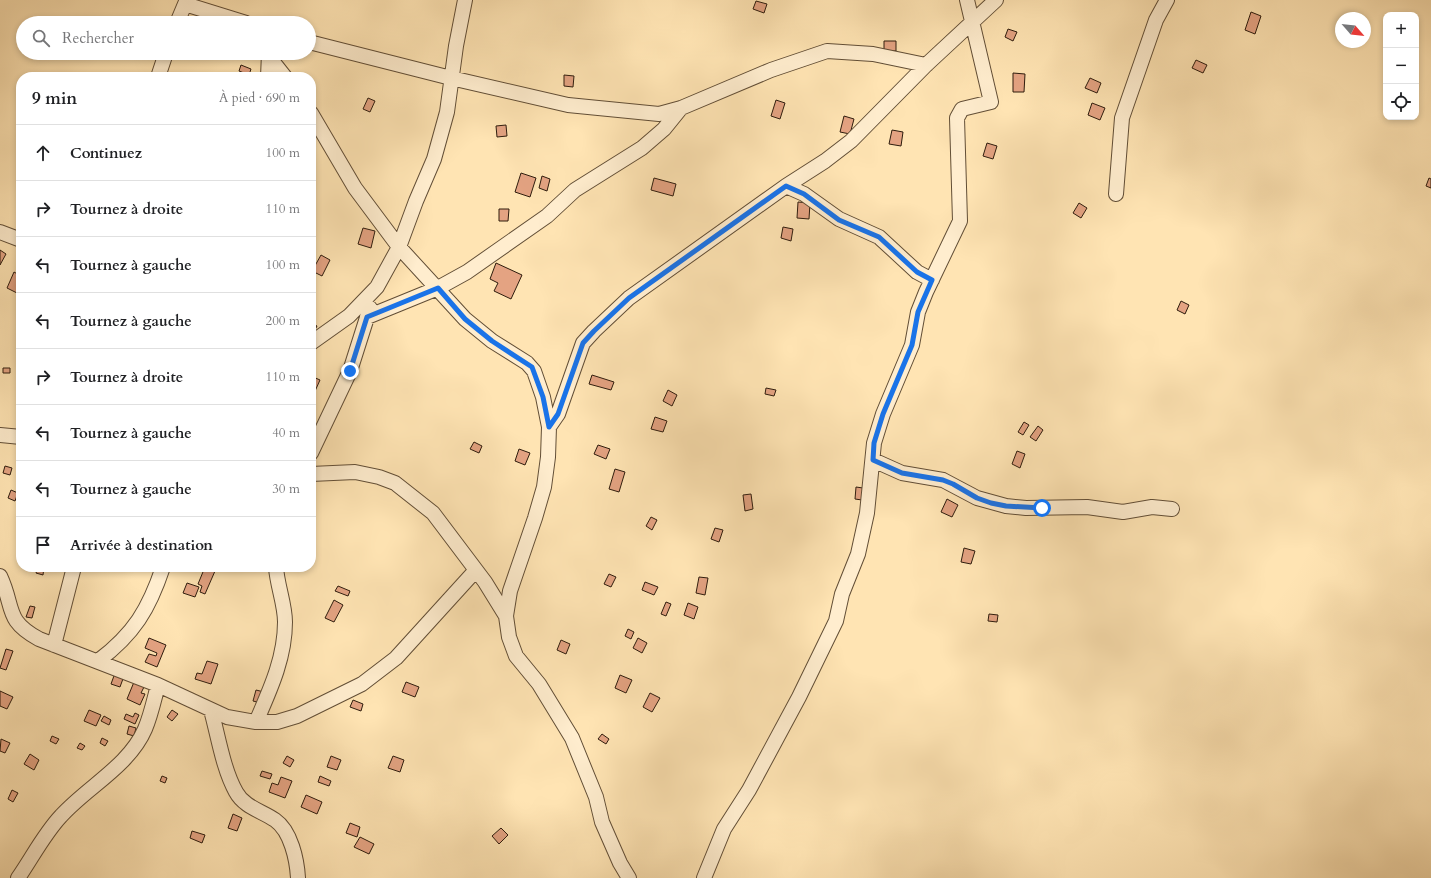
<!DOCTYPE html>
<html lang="fr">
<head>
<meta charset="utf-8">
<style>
  body { margin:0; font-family:Cardo,serif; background:#f2f2f2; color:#202124 }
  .controls { position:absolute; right:12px; top:12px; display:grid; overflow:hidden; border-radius:8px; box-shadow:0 2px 6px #0003 }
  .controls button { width:36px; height:36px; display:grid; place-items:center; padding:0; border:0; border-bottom:1px solid #e0e0e0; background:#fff; color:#202124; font:20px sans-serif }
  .compass { position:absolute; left:1335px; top:12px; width:36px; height:36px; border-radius:50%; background:#fff; box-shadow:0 2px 6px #0003; rotate:118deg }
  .stop { position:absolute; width:12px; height:12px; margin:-9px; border:3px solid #1a73e8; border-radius:50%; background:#fff }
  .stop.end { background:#1a73e8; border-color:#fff; box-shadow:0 1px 4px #0008 }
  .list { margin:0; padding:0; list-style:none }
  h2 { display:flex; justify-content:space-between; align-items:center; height:52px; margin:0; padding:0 16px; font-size:17px }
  h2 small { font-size:13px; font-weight:400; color:#757577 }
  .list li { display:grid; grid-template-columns:26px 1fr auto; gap:12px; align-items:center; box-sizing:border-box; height:56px; padding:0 16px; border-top:1px solid #e0e0e0 }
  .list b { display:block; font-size:15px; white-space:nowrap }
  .list em { font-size:13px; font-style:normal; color:#757577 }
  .icon { flex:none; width:22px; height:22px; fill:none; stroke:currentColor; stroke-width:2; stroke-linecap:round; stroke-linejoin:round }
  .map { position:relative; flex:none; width:1431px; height:878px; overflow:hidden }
  .search { position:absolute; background:#fff; box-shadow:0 2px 6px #0003; left:16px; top:16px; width:300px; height:44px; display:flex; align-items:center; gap:10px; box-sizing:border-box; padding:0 14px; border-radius:22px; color:#757577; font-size:15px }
  .panel { position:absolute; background:#fff; box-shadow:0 2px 6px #0003; left:16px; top:72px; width:300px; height:500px; border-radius:16px }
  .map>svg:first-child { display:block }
  .building { fill:#e4a382; stroke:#2e1c0d }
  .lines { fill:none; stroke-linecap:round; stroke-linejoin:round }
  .street-casing { stroke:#624e36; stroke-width:16 }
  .street { stroke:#ffedce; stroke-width:14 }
  .route { stroke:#1a73e8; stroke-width:5 }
</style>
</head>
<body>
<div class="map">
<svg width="1431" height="878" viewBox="0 0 1431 878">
  <rect width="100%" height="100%" fill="#ffe4b3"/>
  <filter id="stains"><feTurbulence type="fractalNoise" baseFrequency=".005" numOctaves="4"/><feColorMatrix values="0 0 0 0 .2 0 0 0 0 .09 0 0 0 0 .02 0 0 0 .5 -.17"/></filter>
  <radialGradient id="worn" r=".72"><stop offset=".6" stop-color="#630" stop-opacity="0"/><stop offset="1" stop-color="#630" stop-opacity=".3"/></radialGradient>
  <path class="building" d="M756,1l11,3 -3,9 -11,-4z
    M1251,12l10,4 -6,18 -10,-4z
    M1008,29l9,3 -4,9 -8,-4z
    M884,41h12v10h-12z
    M191,53h12l3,1 -3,5z
    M1196,60l11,5 -4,8 -11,-5z
    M241,65l10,4 -2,6 -10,-4z
    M1013,73l12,1 -1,18h-11z
    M564,75l10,1 -1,11 -9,-1z
    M1090,78l11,5 -4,10 -12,-5z
    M368,98l7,3 -5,11 -7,-3z
    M776,100l9,3 -5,16 -9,-3z
    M1092,103l13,5 -5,12 -12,-5z
    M844,116l10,3 -4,15 -10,-2z
    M506,125l1,11 -10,1 -1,-11z
    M892,130l11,2 -2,14 -12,-2z
    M987,143l10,3 -4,13 -10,-3z
    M521,173l15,5 -6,19 -15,-5z
    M542,176l8,3 -3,12 -8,-3z
    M654,178l22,6 -3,12 -22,-6z
    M1429,178l2,1v9l-5,-2z
    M798,202l12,1 -1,16 -12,-1z
    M1079,203l8,5 -6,10 -8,-5z
    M499,209h10l-1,12h-9z
    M783,227l10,2 -2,12 -10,-3z
    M363,228l12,3 -4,17 -13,-4z
    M0,250l6,4 -6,11z
    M321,255l9,5 -8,16 -10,-5z
    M496,263l26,12 -11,24 -17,-8 4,-8 -8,-4z
    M14,272l7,4v9l-4,8 -10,-5z
    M1181,301l8,4 -4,9 -8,-4z
    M311,323l6,3 -6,11z
    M3,368h7v5h-7z
    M592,375l22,7 -3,8 -22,-6z
    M311,376l9,4 -9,20z
    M766,388l10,2 -2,6 -9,-2z
    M668,390l9,5 -5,11 -9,-5z
    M655,417l12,4 -4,11 -12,-3z
    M1024,422l5,3 -6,10 -5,-3z
    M1038,426l5,4 -7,11 -6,-4z
    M474,442l8,4 -3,7 -9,-4z
    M598,445l12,4 -4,10 -12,-5z
    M519,449l11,4 -5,12 -10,-4z
    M1017,451l8,3 -5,14 -8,-4z
    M5,466l7,2 -2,7 -7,-2z
    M615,469l10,3 -6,20 -10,-3z
    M856,487l7,1 -1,12 -7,-1z
    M11,490l7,3 -3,8 -7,-3z
    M751,494l2,15 -8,2 -2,-16z
    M947,499l11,6 -6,12 -11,-5z
    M651,517l6,3 -5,10 -6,-4z
    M715,528l8,2 -4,12 -8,-3z
    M964,548l11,3 -4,13 -10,-2z
    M38,567h6l-1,8 -7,-2z
    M205,567l10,4 -10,23 -5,-2 2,-6 -4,-2z
    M609,574l7,3 -5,10 -7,-3z
    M699,577l9,1 -3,17 -9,-2z
    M645,582l13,5 -4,8 -12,-5z
    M187,583l12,4 -4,10 -12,-4z
    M338,586l12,5 -2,5 -13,-5z
    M334,600l9,5 -9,17 -9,-4z
    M666,602l5,2 -5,12 -5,-2z
    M688,603l10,4 -4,12 -10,-4z
    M30,606l5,1 -3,11 -6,-1z
    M989,614l9,1 -1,7 -9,-1z
    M628,629l6,3 -3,7 -6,-3z
    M149,638l17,7 -9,22 -12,-5 4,-8 7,2 1,-3 -12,-5z
    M638,638l9,5 -5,10 -9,-5z
    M561,640l9,4 -4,10 -9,-4z
    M6,649l7,2 -7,19 -6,-2z
    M207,661l11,3 -7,20 -16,-5 2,-6 5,1z
    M115,673l9,3 -4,11 -9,-3z
    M620,675l12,5 -6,13 -11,-5z
    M134,682l10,5 -3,6 4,1 -5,11 -13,-6z
    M406,682l13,5 -4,10 -13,-5z
    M256,690l8,2 -3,11 -8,-2z
    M0,691l13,6 -6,12 -7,-3z
    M650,693l10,5 -8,14 -9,-5z
    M353,700l10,4 -2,7 -11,-4z
    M89,710l12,5 -5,11 -12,-5z
    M172,710l6,4 -6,7 -5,-4z
    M135,713l4,2 -4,9 -11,-5 2,-5 7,3z
    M104,716l7,4 -2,5 -8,-4z
    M129,726l7,2 -2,8 -7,-2z
    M602,734l7,5 -3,5 -8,-5z
    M52,736l7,3 -3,5 -6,-3z
    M102,738l6,3 -3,5 -5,-3z
    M1,739l9,4 -5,10 -5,-2z
    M80,743l5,3 -3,4 -5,-2z
    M30,754l9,6 -5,10 -10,-6z
    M287,756l7,4 -4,7 -7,-4z
    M331,756l10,4 -4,10 -10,-3z
    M393,756l11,4 -4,12 -12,-4z
    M262,771l10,3 -2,5 -10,-3z
    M162,776l5,2 -2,5 -5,-2z
    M320,776l11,5 -2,5 -11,-4z
    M281,777l11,4 -7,17 -16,-6 3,-9 6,2z
    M12,790l6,3 -5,9 -5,-3z
    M306,795l16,7 -5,12 -16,-7z
    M233,814l9,4 -5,13 -9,-3z
    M350,823l10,4 -3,10 -11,-4z
    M501,828l7,7 -9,9 -7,-8z
    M192,831l13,4 -3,8 -12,-5z
    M360,837l14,7 -5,10 -15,-7z"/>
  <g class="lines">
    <g class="street-casing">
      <path id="street" d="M177,23l8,-19 61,19
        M309,42l142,36 117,27 91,9 22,-6 90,-38 56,-19 46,3 53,11
        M270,58l15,19
        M158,77l8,-24
        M268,77l1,-24
        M311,113l44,75 44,59 66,72 27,22 35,22 7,8 9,26 6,30 -1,30 -4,30 -9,31 -25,73 -4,25 3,21 7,19 23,28 33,54 24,59 6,25 18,41 9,15
        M786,186l18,8 35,25 40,18 38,35 15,8
        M1116,194l6,-76 34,-98 11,-20
        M0,232l21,8
        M367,317l71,-29 29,-16 80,-56 28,-26 67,-42 22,-19 17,-21
        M311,343l38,-27 28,-29 22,-40 17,-46 18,-42 13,-47 9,-66 9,-46
        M549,427l9,-13 25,-71 11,-12 35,-33 157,-112 39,-25 26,-20 75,-76 70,-65
        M0,435l21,2
        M311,453l39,-82 20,-63
        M873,460l29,13 41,7 34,18 29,8 20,2 61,-1 36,5 29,-5 20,2
        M311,474l44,-2 24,5 16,6 38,30 52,69 21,34
        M0,576c15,32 4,44 39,63l119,46 69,32 29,5h21l20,-6 65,-32 34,-26 80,-88
        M54,645l20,-78
        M98,661c36,-27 51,-52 65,-94
        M211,710c7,25 12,59 25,82 8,15 26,19 39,28 16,11 22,40 23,58
        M256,722c14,-32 29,-64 29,-100 0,-18 -8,-37 -9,-55
        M18,878c14,-20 26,-44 43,-62 26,-29 68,-50 84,-87 6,-14 9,-29 13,-44
        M704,878l20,-49 25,-39 50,-93 37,-76 6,-27 16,-40 9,-41 7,-70 9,-29 29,-69 6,-33 8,-20 34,-71 -3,-103 5,-9 29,-7 -24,-102"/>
    </g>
    <use href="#street" class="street"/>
  </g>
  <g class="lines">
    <path class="route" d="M350,371l17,-54 71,-29 27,31 27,22 40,26 11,30 6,30 9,-13 25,-71 11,-12 35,-33 157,-112 18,8 35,26 40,17 38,35 15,8 -14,32 -6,33 -29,69 -9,29 -1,17 29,13 41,7 10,4 24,14 14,5 15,3 36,2"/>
  </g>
  <rect width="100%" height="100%" filter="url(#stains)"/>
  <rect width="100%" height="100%" fill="url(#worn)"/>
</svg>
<div class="controls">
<button>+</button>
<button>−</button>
<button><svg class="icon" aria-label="locate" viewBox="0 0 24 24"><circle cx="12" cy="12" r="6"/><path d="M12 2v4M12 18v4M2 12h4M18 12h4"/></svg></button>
</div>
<svg class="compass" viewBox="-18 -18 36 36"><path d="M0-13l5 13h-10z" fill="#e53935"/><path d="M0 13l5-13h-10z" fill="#757577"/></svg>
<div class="stop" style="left:1042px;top:508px"></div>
<div class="stop end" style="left:350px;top:371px"></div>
<div class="search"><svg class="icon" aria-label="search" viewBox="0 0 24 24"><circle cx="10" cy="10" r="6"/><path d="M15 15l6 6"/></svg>Rechercher</div>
<section class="panel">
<h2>9 min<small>À pied · 690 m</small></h2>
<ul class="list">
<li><svg class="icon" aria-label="ahead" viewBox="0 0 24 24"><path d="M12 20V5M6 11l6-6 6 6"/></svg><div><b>Continuez</b></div><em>100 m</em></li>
<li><svg class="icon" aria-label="right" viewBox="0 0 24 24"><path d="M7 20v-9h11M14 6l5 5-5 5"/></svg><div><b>Tournez à droite</b></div><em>110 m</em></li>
<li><svg class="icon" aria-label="left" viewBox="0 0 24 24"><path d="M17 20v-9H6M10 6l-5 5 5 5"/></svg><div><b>Tournez à gauche</b></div><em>100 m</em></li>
<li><svg class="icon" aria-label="left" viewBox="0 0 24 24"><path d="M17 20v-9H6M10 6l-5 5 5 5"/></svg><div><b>Tournez à gauche</b></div><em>200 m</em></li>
<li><svg class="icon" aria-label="right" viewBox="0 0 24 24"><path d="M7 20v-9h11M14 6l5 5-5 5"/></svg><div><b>Tournez à droite</b></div><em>110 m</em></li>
<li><svg class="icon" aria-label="left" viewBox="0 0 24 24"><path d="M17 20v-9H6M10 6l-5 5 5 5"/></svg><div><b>Tournez à gauche</b></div><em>40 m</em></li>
<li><svg class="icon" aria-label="left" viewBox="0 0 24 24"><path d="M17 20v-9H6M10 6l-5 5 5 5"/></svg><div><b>Tournez à gauche</b></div><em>30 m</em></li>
<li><svg class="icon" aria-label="arrive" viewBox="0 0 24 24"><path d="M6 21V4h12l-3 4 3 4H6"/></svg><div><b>Arrivée à destination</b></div></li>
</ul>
</section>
</div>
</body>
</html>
